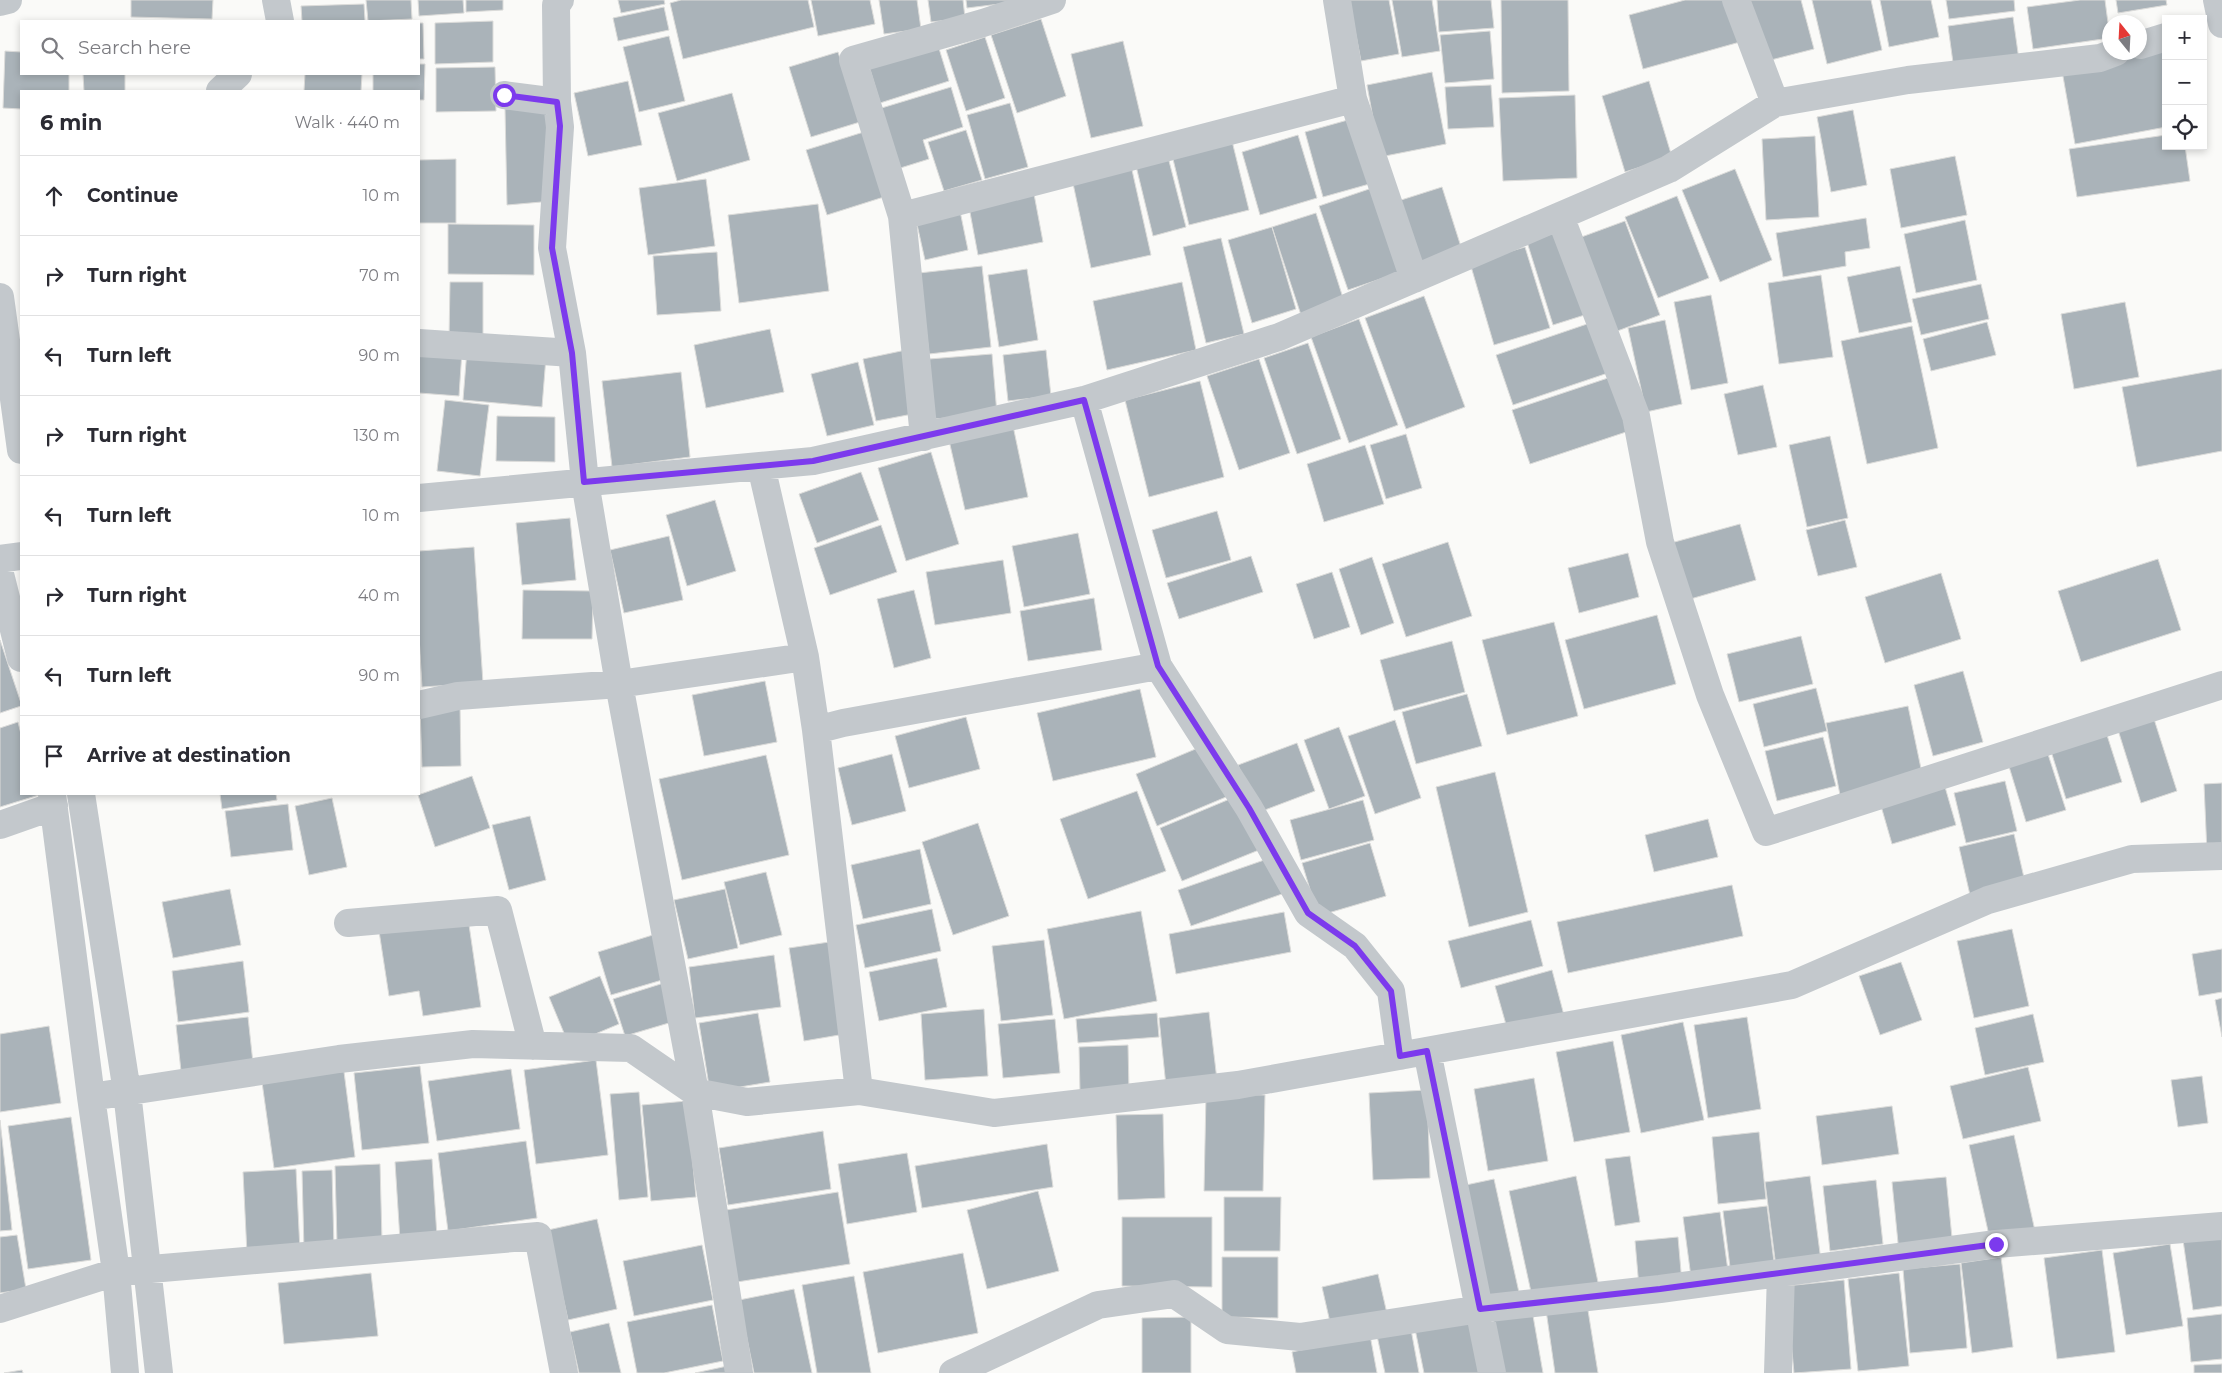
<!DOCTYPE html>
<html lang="en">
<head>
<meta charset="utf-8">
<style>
  body { margin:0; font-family:Montserrat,sans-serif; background:#f2f2f3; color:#2b2b33 }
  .controls { position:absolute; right:15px; top:15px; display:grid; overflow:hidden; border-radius:0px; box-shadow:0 2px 8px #0003 }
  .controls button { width:45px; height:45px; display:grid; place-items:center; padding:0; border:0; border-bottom:1px solid #e1e1e2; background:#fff; color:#2b2b33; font:25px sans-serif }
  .compass { position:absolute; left:2102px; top:15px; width:45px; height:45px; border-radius:50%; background:#fff; box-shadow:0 2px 8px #0003; rotate:342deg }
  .stop { position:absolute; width:15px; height:15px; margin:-11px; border:4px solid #7c3aed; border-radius:50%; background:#fff }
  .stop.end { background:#7c3aed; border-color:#fff; box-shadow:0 1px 5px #0008 }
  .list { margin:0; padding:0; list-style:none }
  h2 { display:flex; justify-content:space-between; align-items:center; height:65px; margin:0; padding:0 20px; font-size:21px }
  h2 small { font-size:16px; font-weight:400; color:#7c7c81 }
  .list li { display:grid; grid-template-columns:32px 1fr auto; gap:15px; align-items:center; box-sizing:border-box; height:80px; padding:0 20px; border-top:1px solid #e1e1e2 }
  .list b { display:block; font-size:19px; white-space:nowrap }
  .list em { font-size:16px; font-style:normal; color:#7c7c81 }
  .icon { flex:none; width:28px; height:28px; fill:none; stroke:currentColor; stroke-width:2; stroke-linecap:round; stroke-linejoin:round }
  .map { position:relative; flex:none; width:2222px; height:1373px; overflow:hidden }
  .search { position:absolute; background:#fff; box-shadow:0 2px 8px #0003; left:20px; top:20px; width:400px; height:55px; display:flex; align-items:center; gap:12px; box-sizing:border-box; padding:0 18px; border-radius:0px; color:#7c7c81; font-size:19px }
  .panel { position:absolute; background:#fff; box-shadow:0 2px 8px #0003; left:20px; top:90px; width:400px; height:705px; border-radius:0px }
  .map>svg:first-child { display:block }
  .building { fill:#aab3b9; stroke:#dcdcda }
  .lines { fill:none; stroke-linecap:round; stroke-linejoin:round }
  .minor { stroke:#c3c8cc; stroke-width:28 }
  .tertiary { stroke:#c3c8cc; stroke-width:28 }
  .route { stroke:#7c3aed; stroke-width:6 }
</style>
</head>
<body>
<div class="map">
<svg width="2222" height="1373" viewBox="0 0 2222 1373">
  <rect width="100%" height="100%" fill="#fafaf8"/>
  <path class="building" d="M131,0h82l-1,19 -81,-2z
    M366,0h45l1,19 -44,2z
    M418,0h45l1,13 -45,3z
    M466,0h37v10l-37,2z
    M618,0h46l1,4 -44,9z
    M681,0h127l6,27 -131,32 -13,-56z
    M811,0h59l5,24 -57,12z
    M879,0h38l4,29 -37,5z
    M928,0h35l2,18 -34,4z
    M966,0h50v2l-49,6z
    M1349,0h40l10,54 -38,7z
    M1392,0h40l8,51 -38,6z
    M1437,0h54l3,28 -55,4z
    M1501,0h67l1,91 -67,2z
    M1685,0h44l11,42 -97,27 -14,-54z
    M1748,0h53l13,49 -51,13z
    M1812,0h59l11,50 -55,14z
    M1880,0h51l8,37 -50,10z
    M1946,0h68l1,11 -66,8z
    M2080,0h25l5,38 -77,11 -6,-42z
    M2116,0h50l1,5 -49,8z
    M364,4l1,17h-63l-1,-15z
    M664,7l5,23 -51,11 -5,-23z
    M2013,17l6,43 -65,10 -6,-44z
    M1041,19l25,77 -49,17 -26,-78z
    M493,21v41l-58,2v-41z
    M419,23h4l1,36h-5z
    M1490,31l4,48 -49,4 -5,-48z
    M669,36l16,65 -46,11 -16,-65z
    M985,37l20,61 -39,13 -20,-61z
    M1123,41l20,85 -52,12 -20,-84z
    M937,42l12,39 -69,22 -12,-40z
    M2166,46v81l-91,17 -14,-79z
    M5,51l16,1v22h48v17h-48v18l-18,-1z
    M838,52l22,70 -49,15 -22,-70z
    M419,64h6l-1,36h-5v-9h-46v-17h46z
    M495,67l1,44 -60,1v-44z
    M1432,72l14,72 -66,13 -13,-72z
    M83,74h42v17h-41z
    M305,74h57l-1,17h-57z
    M628,81l14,64 -54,11 -14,-63z
    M1649,81l23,76 -47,15 -23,-76z
    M1491,85l3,42 -46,2 -3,-42z
    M951,87l12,40 -40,13 6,19 -35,11 -19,-60z
    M732,93l18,67 -73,21 -19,-68z
    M1575,95l2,83 -74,3 -4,-83z
    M1010,103l18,64 -43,12 -18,-64z
    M546,108l7,93 -46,4 -2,-96z
    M1853,110l14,75 -36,7 -14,-75z
    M1355,118l18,65 -50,14 -18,-65z
    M966,130l16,50 -38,11 -16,-49z
    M867,131l20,65 -60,19 -21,-65z
    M1298,135l19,63 -57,17 -18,-63z
    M2166,135v11h19l5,35 -113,16 -8,-48z
    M1815,136l4,81 -53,3 -4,-81z
    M1232,141l17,69 -60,15 -17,-70z
    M1955,156l12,59 -66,13 -11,-59z
    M1168,157l18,70 -33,9 -17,-70z
    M456,159v64h-37v-63z
    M1130,161l21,94 -60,13 -20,-94z
    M1735,169l37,91 -52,22 -38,-92z
    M706,179l9,67 -67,9 -9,-67z
    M1378,186l29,84 -59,20 -29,-84z
    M1442,187l20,63 -42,15 -22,-64z
    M1034,194l9,48 -65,13 -9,-48z
    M1677,196l32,82 -51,20 -33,-81z
    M818,204l11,87 -90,12 -11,-88z
    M960,211l8,39 -43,10 -9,-40z
    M1316,213l28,88 -43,14 -29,-88z
    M1866,218l4,30 -25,4 1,14 -63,11 -7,-44z
    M1965,220l12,60 -61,13 -12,-59z
    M1625,221l35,94 -48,18 -36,-94z
    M448,224l86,1v50l-86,-1z
    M1272,227l24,82 -44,14 -24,-83z
    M1564,230l27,83 -38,12 -26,-83z
    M1221,238l23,96 -38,9 -23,-96z
    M1525,247l25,81 -56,17 -24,-82z
    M717,252l4,59 -64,4 -4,-59z
    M982,266l9,81 -62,7 -10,-81z
    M1900,266l12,56 -53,11 -12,-56z
    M1027,269l11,71 -39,7 -11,-72z
    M1821,275l12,82 -54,7 -11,-81z
    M450,282h33v58l-34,-1z
    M1182,282l14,68 -89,20 -14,-69z
    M1981,284l8,35 -68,16 -9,-36z
    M1711,295l17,88 -37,7 -17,-88z
    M1424,296l41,111 -59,22 -41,-111z
    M2125,302l14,75 -65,12 -13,-75z
    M1359,319l39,106 -49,18 -38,-106z
    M1665,320l17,84 -36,8 -18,-84z
    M1987,322l9,33 -65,16 -8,-32z
    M1590,323l18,50 -95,32 -17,-50z
    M1912,326l26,122 -71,16 -26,-123z
    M770,329l14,63 -78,16 -12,-63z
    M1308,343l33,96 -44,15 -33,-96z
    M419,348l43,3 -3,45 -40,-3z
    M467,350l79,7 -4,50 -79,-7z
    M906,350l12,63 -42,8 -13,-62z
    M1046,350l5,46 -43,5 -5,-46z
    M992,354l5,60 -63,5 -5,-60z
    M1259,359l31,94 -51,17 -32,-94z
    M858,362l16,63 -47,11 -16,-62z
    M2222,369v82l-85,16 -15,-80z
    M681,372l9,85 -78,10 -10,-86z
    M1611,377l18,54 -99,33 -18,-54z
    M1200,381l24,96 -75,20 -24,-97z
    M1763,385l14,62 -39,8 -14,-61z
    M445,400l44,5 -9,71 -43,-5z
    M497,416l58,1v45l-59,-1z
    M1012,421l16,76 -63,13 -17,-74z
    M1406,434l16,54 -36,11 -16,-54z
    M1830,436l18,82 -41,9 -18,-82z
    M1365,445l19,59 -60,18 -17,-58z
    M931,452l28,92 -53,17 -28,-93z
    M861,472l18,48 -62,23 -18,-49z
    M715,500l21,71 -49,15 -21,-71z
    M1217,511l14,49 -65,18 -14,-48z
    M570,518l6,62 -54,5 -6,-62z
    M1845,520l12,47 -39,9 -12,-46z
    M1740,524l16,56 -69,20 -16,-57z
    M881,525l16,47 -67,23 -16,-47z
    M1078,533l12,61 -66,13 -12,-61z
    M669,536l14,64 -59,13 -14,-63z
    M1448,542l24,74 -66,21 -24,-73z
    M474,547l9,136 -61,4 -3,-51v-85z
    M1628,553l11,44 -60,16 -11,-45z
    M1251,556l12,36 -84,27 -12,-36z
    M1372,557l22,66 -33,12 -22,-66z
    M2158,559l23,71 -100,32 -23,-71z
    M1003,560l8,53 -76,12 -9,-53z
    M1332,572l18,55 -36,12 -18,-55z
    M1941,573l20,66 -76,24 -20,-66z
    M523,590l70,1 -1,48h-70z
    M914,590l17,68 -37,10 -17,-69z
    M1094,598l8,52 -74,11 -8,-50z
    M1657,615l19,69 -92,25 -19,-69z
    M1554,622l24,94 -71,19 -25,-95z
    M1801,636l12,48 -74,18 -12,-48z
    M0,640l21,63v3l-21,7z
    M1452,641l13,51 -71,19 -14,-51z
    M1963,671l20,71 -50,14 -19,-71z
    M765,681l12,61 -73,14 -12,-61z
    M1816,688l11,43 -63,16 -11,-43z
    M1140,689l16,68 -103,24 -16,-68z
    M1467,694l15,52 -66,18 -14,-52z
    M460,705l1,61 -39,1 -2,-60z
    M1908,706l15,72 -83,17 -14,-72z
    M966,717l14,52 -71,19 -14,-52z
    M2154,719l23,72 -36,12 -23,-73z
    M1395,720l26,78 -46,16 -27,-78z
    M18,722l3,12v60l18,1 -39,12v-79z
    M1339,727l26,69 -36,13 -25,-69z
    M2106,732l16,50 -56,17 -16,-51z
    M1823,737l13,49 -59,15 -12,-50z
    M1297,743l18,48 -58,22 -19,-48z
    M1205,745l21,52 -69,29 -21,-52z
    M2046,748l20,62 -40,12 -19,-62z
    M892,754l14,57 -54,14 -14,-57z
    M766,755l23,100 -107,25 -23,-101z
    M1495,772l33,140 -59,15 -33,-140z
    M472,776l18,52 -55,19 -17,-52z
    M1943,780l13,45 -64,19 -13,-45z
    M2005,781l12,50 -51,12 -12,-50z
    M2222,783v70h-15l-3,-69z
    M1137,791l29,80 -78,28 -28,-80z
    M220,794h56l1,6 -55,9z
    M1237,796l22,54 -77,31 -22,-53z
    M332,798l15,69 -38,8 -14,-69z
    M1363,800l11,40 -73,20 -11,-40z
    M288,804l5,46 -62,7 -6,-46z
    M530,816l16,64 -37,10 -17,-65z
    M1708,819l10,38 -64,15 -9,-37z
    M978,823l31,93 -56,19 -31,-93z
    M2014,834l11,48 -55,13 -11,-48z
    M1370,843l16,53 -68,20 -16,-53z
    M920,849l11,55 -68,15 -12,-54z
    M1270,858l12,36 -91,32 -13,-36z
    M766,872l16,63 -42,10 -16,-63z
    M1732,885l11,51 -175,37 -11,-51z
    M230,889l11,56 -68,13 -11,-56z
    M725,889l13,59 -50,11 -14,-59z
    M932,909l9,42 -76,17 -9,-43z
    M1141,911l16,90 -93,18 -17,-90z
    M1284,912l7,40 -115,22 -7,-40z
    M468,918l13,89 -58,9 -4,-25 -30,5 -10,-65z
    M1531,920l12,46 -82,22 -13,-47z
    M2012,929l17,77 -55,12 -17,-77z
    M656,934l13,44 -58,17 -13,-43z
    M1044,940l9,75 -52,6 -9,-75z
    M836,941l15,92 -47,8 -15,-93z
    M2222,949v43l-23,4 -7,-42z
    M774,955l7,52 -86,11 -6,-51z
    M937,958l10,49 -68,14 -10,-49z
    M243,961l6,51 -71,10 -6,-51z
    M1901,962l21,58 -42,15 -21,-59z
    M1552,970l13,49 -56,16 -14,-49z
    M600,976l19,48 -50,21 -20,-48z
    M667,982l12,38 -54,16 -12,-37z
    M2222,998v39l-7,-37z
    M984,1009l4,67 -63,4 -4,-66z
    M1209,1012l8,68 -51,6 -7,-68z
    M758,1013l12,69 -60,10 -11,-69z
    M1157,1013l2,24 -81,6 -2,-24z
    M2033,1014l11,48 -59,13 -10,-47z
    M248,1017l5,46 -72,8 -5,-46z
    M1747,1017l14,92 -53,9 -14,-93z
    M1055,1019l5,54 -57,5 -5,-54z
    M1683,1022l21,98 -63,13 -20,-98z
    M49,1026l12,77 -61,9v-78z
    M1613,1041l17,91 -56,10 -18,-90z
    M1128,1045l1,46 -49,1 -1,-45z
    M596,1060l12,95 -72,9 -12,-94z
    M343,1064l12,93 -81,11 -13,-93z
    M420,1066l9,77 -67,7 -8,-77z
    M2028,1067l13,54 -78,18 -13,-53z
    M511,1069l9,60 -83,12 -9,-60z
    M2202,1076l6,47 -30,4 -7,-47z
    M1534,1078l14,83 -60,10 -14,-82z
    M1427,1090l3,88 -57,2 -4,-87z
    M639,1092l9,105 -29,3 -9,-106z
    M1206,1094l59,1 -2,96h-59z
    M687,1101l9,96 -45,4 -9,-96z
    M1892,1106l7,48 -77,11 -6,-49z
    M1163,1114l2,84 -47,2 -2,-85z
    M71,1117l20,143 -63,9 -20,-143z
    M0,1120l12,110 -12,1z
    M823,1131l8,58 -103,16 -9,-57z
    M1759,1132l7,67 -48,5 -6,-67z
    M2014,1135l21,96 -45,9 -21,-95z
    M526,1141l11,77 -89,13 -10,-78z
    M1047,1144l6,43 -131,21 -7,-42z
    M907,1153l10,59 -70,12 -9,-60z
    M1630,1156l10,66 -25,4 -10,-67z
    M432,1159l5,78 -37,3 -5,-78z
    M380,1164l2,77 -45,2 -2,-77z
    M296,1169l4,82 -53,3 -4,-82z
    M332,1170l2,79 -30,1 -2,-79z
    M1576,1176l23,111 -66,14 -24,-110z
    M1810,1176l11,85 -45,6 -11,-85z
    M1946,1177l7,71 -54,5 -7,-71z
    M1494,1179l26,118 -47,10 -26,-118z
    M1876,1180l7,64 -53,7 -7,-65z
    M1038,1191l21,80 -72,18 -20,-79z
    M838,1192l12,72 -113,18 -11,-72z
    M1224,1197h57l-1,54h-56z
    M1767,1206l7,56 -44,5 -7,-56z
    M1720,1212l8,59 -37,6 -8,-60z
    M1122,1217h90v70l-90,-1z
    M597,1219l20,90 -49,11 -20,-90z
    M2222,1234v72l-29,4 -10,-70z
    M17,1235l9,54 -26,4v-56z
    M1678,1237l4,46 -43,4 -4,-46z
    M2170,1244l13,82 -57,9 -13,-82z
    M702,1245l11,55 -79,16 -11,-55z
    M2102,1250l13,102 -58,7 -13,-101z
    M963,1253l15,80 -100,20 -15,-81z
    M1222,1257h56v61l-56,-1z
    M2001,1257l12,90 -41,6 -11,-90z
    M1960,1264l7,84 -57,5 -7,-84z
    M371,1273l7,63 -94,8 -6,-61z
    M1899,1273l10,93 -51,5 -10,-92z
    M1378,1274l10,44 -56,13 -10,-44z
    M854,1276l17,97h-54l-15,-88z
    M1844,1280l7,89 -57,4 -8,-87z
    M794,1289l18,84h-58l-15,-73z
    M1587,1304l11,69h-43l-9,-63z
    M712,1305l11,56 -59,12h-27l-10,-51z
    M1532,1310l11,63h-40l-10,-56z
    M1474,1312l12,61h-62l-10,-49z
    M2222,1314v45l-31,3 -4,-44z
    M1191,1317v56h-49v-55z
    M609,1323l12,50h-42l-9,-41z
    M1410,1324l9,49h-34l-9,-42z
    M1370,1335l7,38h-81l-4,-21z
    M2222,1364v9h-28v-8z
    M732,1365l1,8h-38z
    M22,1370l1,3h-19z"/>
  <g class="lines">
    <path class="minor" d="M276,0l4,21
      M560,0l-4,5 1,97 3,25 -8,121 20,105 13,129 34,202 76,408 44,281
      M1736,0l39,103
      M0,2l8,-2
      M2140,45l26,-8
      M220,91l18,-17
      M504,95l53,7
      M1353,99l61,180
      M902,216l-49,-156 130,-37 69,-23
      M1560,216l76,200 24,126 50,153 56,137 456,-147
      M0,297l21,153
      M419,343l153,10
      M924,437l-22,-221 451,-117 -16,-99
      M761,466l44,191 11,73
      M419,498l394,-37 271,-61 195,-63 390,-168 106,-66 133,-23 192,-22 16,-6
      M0,559l21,-3
      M0,574l21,84
      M1158,666l91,142 59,105 47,33 36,45 9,65
      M419,705l39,-9 161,-12 186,-27
      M52,794l39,303 25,175 9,101
      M81,794l46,298 32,281
      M0,825l54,-19
      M348,923l150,-13 35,136
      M1427,1051l65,322
      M859,1091l-43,-361 27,-7 315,-57 -74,-266
      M91,1097l248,-38 134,-15 158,4 64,44 52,10 112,-11 135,22 244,-28 554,-100 196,-85 144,-41 90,-3
      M0,1309l116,-37 422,-36 26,137
      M953,1373l145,-68 76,-11 53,36 73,7 180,-28 180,-20 336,-45 226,-18
      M1778,1373l3,-100"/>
    <path class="tertiary" d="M2217,0l5,24"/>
  </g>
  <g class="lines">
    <path class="route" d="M504,95l53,7 3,24 -8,122 20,105 12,129 229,-21 271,-61 74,266 91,142 59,105 47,33 36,45 9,65 27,-5 53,258 180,-20 336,-45"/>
  </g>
</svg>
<div class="controls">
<button>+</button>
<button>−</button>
<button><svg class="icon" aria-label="locate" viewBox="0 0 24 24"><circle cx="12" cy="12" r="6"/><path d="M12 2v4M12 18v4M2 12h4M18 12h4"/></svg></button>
</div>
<svg class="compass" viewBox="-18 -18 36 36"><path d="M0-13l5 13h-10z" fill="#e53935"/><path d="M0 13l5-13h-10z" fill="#7c7c81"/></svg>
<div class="stop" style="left:504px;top:95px"></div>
<div class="stop end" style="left:1996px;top:1244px"></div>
<div class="search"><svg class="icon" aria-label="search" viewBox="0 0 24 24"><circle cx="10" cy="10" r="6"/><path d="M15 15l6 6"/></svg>Search here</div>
<section class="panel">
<h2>6 min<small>Walk · 440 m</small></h2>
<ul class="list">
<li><svg class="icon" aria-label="ahead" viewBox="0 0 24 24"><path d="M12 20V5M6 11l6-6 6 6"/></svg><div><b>Continue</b></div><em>10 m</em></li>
<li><svg class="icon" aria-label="right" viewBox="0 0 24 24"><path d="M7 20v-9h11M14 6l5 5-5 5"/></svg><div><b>Turn right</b></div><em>70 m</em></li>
<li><svg class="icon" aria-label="left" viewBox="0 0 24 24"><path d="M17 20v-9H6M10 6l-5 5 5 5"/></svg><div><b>Turn left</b></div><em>90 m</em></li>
<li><svg class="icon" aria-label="right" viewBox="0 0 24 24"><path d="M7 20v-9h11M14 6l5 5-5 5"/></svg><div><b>Turn right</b></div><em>130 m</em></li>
<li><svg class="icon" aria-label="left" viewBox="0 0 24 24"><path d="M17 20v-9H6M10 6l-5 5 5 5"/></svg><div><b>Turn left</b></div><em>10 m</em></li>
<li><svg class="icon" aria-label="right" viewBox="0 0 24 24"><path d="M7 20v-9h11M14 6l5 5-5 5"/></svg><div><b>Turn right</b></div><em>40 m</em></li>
<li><svg class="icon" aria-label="left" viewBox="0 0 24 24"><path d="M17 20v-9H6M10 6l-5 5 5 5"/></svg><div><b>Turn left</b></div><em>90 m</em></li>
<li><svg class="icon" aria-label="arrive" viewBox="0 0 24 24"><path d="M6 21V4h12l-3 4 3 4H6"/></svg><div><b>Arrive at destination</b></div></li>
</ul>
</section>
</div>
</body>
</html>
